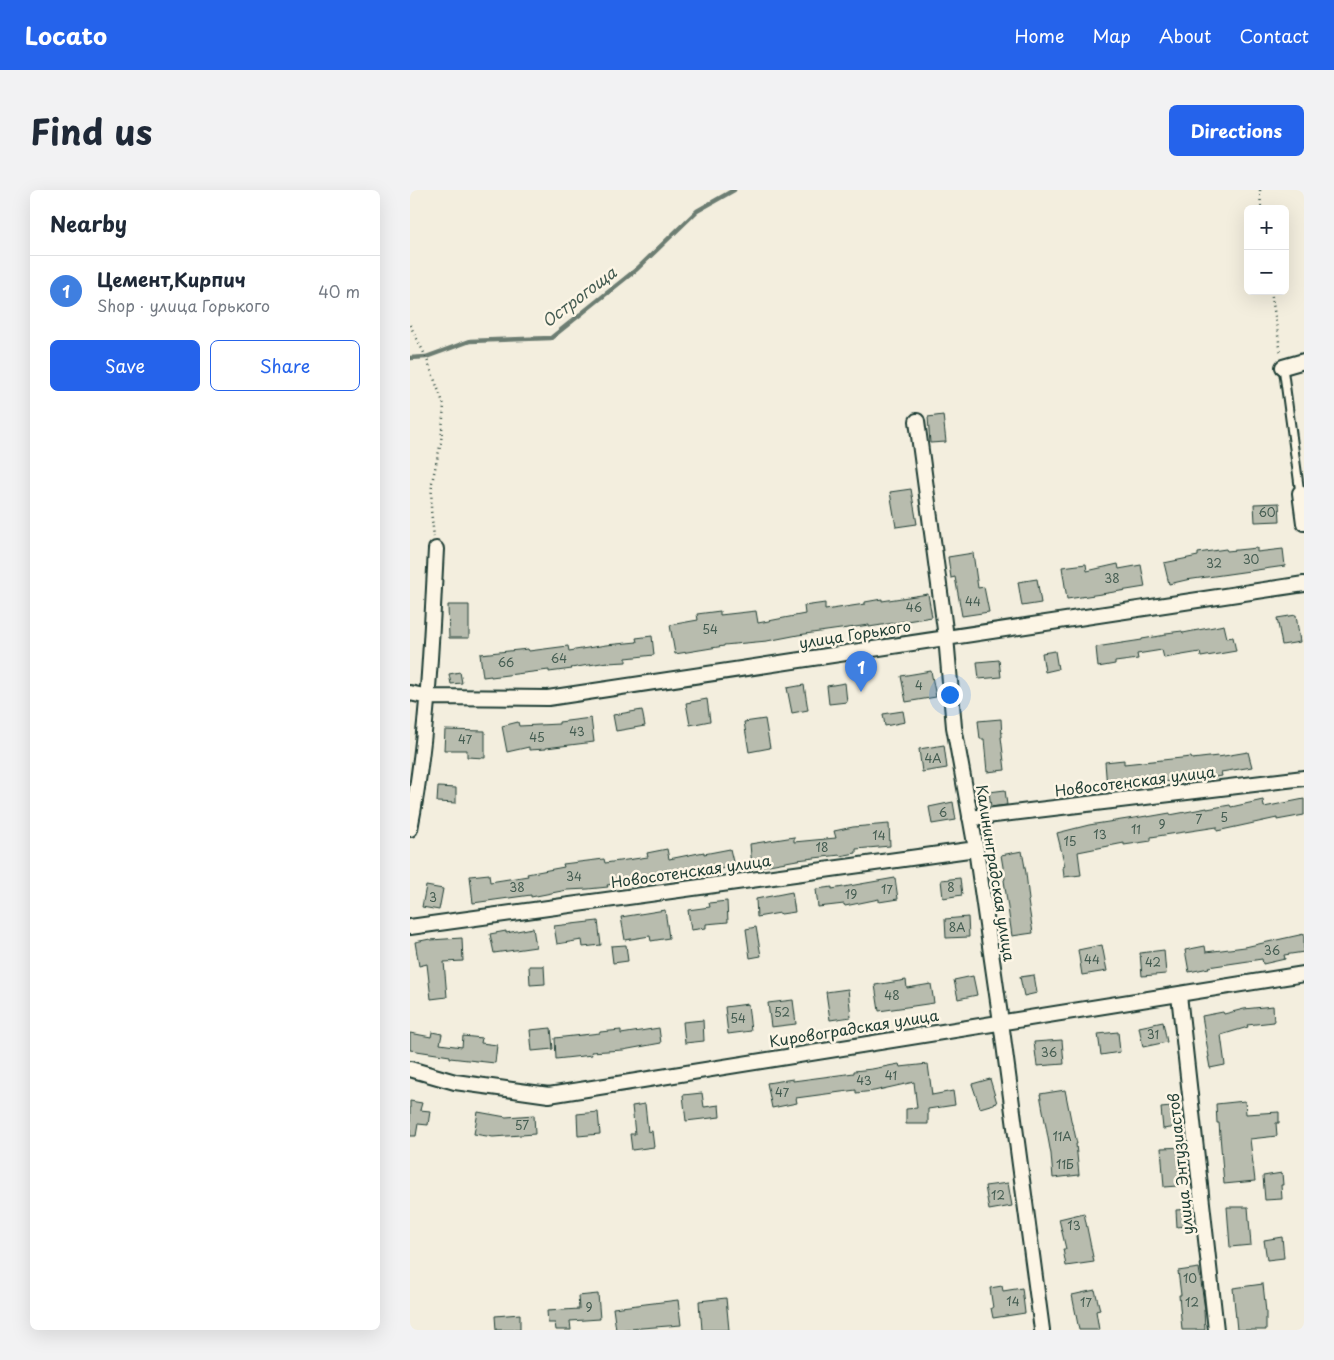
<!DOCTYPE html>
<html lang="en">
<head>
<meta charset="utf-8">
<style>
  body { margin:0; font-family:"Playpen Sans",sans-serif; background:#f2f2f3; color:#1f2937 }
  .controls { position:absolute; right:15px; top:15px; display:grid; overflow:hidden; border-radius:8px; box-shadow:0 5px 20px #0002 }
  .controls button { width:45px; height:45px; display:grid; place-items:center; padding:0; border:0; border-bottom:1px solid #e0e1e3; background:#fff; color:#1f2937; font:25px sans-serif }
  .you { position:absolute; left:539px; top:504px; width:18px; height:18px; margin:-12px; border:4px solid #fff; border-radius:50%; background:#1a73e8; box-shadow:0 0 0 8px #1a73e833 }
  .badge { display:grid; place-items:center; width:32px; height:32px; border-radius:50%; background:#2563eb; color:#fff; font-size:16px; font-weight:700 }
  .pin { position:absolute; translate:-50% -41px; filter:drop-shadow(0 1px 2px #0008) }
  .pin::after { content:''; position:absolute; top:26px; width:18px; height:15px; background:inherit; clip-path:polygon(0 0,100% 0,50% 100%) }
  .list { margin:0; padding:0; list-style:none }
  h2 { display:flex; justify-content:space-between; align-items:center; height:65px; margin:0; padding:0 20px; font-size:21px }
  h2 small { font-size:16px; font-weight:400; color:#747a83 }
  .list li { display:grid; grid-template-columns:32px 1fr auto; gap:15px; align-items:center; box-sizing:border-box; height:70px; padding:0 20px; border-top:1px solid #e0e1e3 }
  .list b { display:block; font-size:19px; white-space:nowrap }
  .list p { margin:0; font-size:16px; white-space:nowrap; color:#747a83 }
  .list em { font-size:16px; font-style:normal; color:#747a83 }
  .actions { display:flex; gap:10px; padding:15px 20px }
  .actions a { flex:1; padding:11px 0; border:1px solid #2563eb; border-radius:8px; text-align:center; font-size:18px; color:#2563eb }
  .actions .main { background:#2563eb; color:#fff }
  .map { position:relative; flex:none; width:894px; height:1140px; overflow:hidden; border-radius:8px }
  header { display:flex; align-items:center; gap:30px; box-sizing:border-box; height:70px; padding:0 25px; background:#2563eb; color:#fff }
  header strong { font-size:24px }
  nav { display:flex; gap:28px; margin-inline-start:auto; font-size:18px }
  .intro { display:flex; align-items:center; justify-content:space-between; box-sizing:border-box; height:120px; padding:0 30px }
  h1 { margin:0; font-size:35px }
  .button { padding:12px 22px; border-radius:8px; background:#2563eb; color:#fff; font-size:18px; font-weight:700 }
  main { display:flex; gap:30px; padding:0 30px }
  aside { flex:1; background:#fff; border-radius:8px; box-shadow:0 5px 20px #0002 }
  .map>svg:first-child { display:block }
  .lines { fill:none; stroke-linecap:round; stroke-linejoin:round }
  .stream { stroke:#6c7d72; stroke-width:4.5 }
  .building { fill:#b8bcae; stroke:#1f3d34 }
  .lane-casing { stroke:#1f3d34; stroke-width:11 }
  .street-casing { stroke:#1f3d34; stroke-width:18 }
  .path { stroke:#1f3d34; stroke-width:2.5; stroke-dasharray:1 4; stroke-linecap:butt }
  .lane { stroke:#fcf5e5; stroke-width:7 }
  .street { stroke:#fcf5e5; stroke-width:14 }
  .labels { text-anchor:middle; stroke-width:5; stroke-linejoin:round; paint-order:stroke }
  .number-label { font-size:12px; fill:#455d52 }
  .street-label { font-size:15px; fill:#1f3d34; stroke:#fcf5e5 }
  .water-label { font-size:16px; font-style:italic; fill:#465d53; stroke:#fcf5e5 }
</style>
</head>
<body>
<header>
<strong>Locato</strong>
<nav><a>Home</a><a>Map</a><a>About</a><a>Contact</a></nav>
</header>
<div class="intro"><h1>Find us</h1><a class="button">Directions</a></div>
<main>
<aside>
<h2>Nearby<small></small></h2>
<ul class="list">
<li><span class="badge" style="background:#3f7fe0">1</span><div><b>Цемент,Кирпич</b><p>Shop · улица Горького</p></div><em>40 m</em></li>
</ul>
<div class="actions"><a class="main">Save</a><a>Share</a></div>
</aside>
<div class="map">
<svg width="894" height="1140" viewBox="0 0 894 1140">
  <rect width="100%" height="100%" fill="#f3eede"/>
  <filter id="ink" filterUnits="userSpaceOnUse"><feTurbulence type="fractalNoise" baseFrequency=".02" numOctaves="2"/><feDisplacementMap in="SourceGraphic" scale="10" xChannelSelector="R" yChannelSelector="G"/><feConvolveMatrix kernelMatrix="1 2 1 2 8 2 1 2 1" color-interpolation-filters="sRGB"/></filter>
  <g filter="url(#ink)">
    <g class="lines">
      <path class="stream" d="M0,168l16,-1 44,-16 81,-3 86,-69 60,-58 37,-21"/>
    </g>
    <path class="building" d="M533,225l3,27 -16,1 -2,-26z
      M501,299l6,35 -21,3 -6,-35z
      M869,313l1,18 -25,1 -1,-18z
      M847,358v4l26,-3 2,17 -99,14 -17,4 -5,-21 34,-7v-3l28,-4 1,2z
      M563,363l5,35 6,-1 5,25 -27,4 -7,-39 -4,1 -3,-21z
      M676,374l1,7 31,-7 1,5 22,-4 4,22 -37,6 -41,6 -5,-32z
      M627,389l4,24 -19,3 -4,-24z
      M518,404l4,23 -63,10v-2l-71,10 -31,6 -43,4v1l-49,8 -5,-29 28,-5 -1,-6 23,-3v4l36,-4 2,12 47,-9 -1,-8 21,-3v7l40,-6v-2l17,-3v2z
      M38,415h21v33h-20z
      M886,425l4,27 -18,3 -5,-27z
      M814,435l3,13 6,-1 3,14 -35,6 -1,-5 -36,6 -2,-8 -25,4 1,5 -23,3v2l-17,3 -2,-20 46,-7v-1l24,-4v-2l16,-2 1,2z
      M242,446l2,19 -28,3v4l-19,1v-1l-36,6 1,1 -23,3v-2l-58,7v-1l-8,1 -3,-23 48,-5 1,2 39,-5 1,5 37,-6 31,-3 -1,-4z
      M645,461l3,18 -13,3 -3,-19z
      M589,470l2,17 -22,2 -2,-17z
      M521,481l5,26 -30,5 -5,-26z
      M50,482l2,11 -11,1 -2,-10z
      M435,493l2,19 -18,2 -2,-18z
      M394,495l4,25 -16,3 -5,-25z
      M297,509l3,22 -20,4 -4,-22z
      M232,520l3,16 -29,5 -3,-16z
      M493,521l2,11 -20,4 -2,-12z
      M181,528l3,24 -48,6v1l-17,1v-3l-22,5 -5,-26 16,-4 1,4 40,-2v-2z
      M355,529l5,29 -21,4 -5,-30z
      M591,529l1,18h-1l4,33 -18,2 -3,-33h-4l-2,-18z
      M35,540l40,1v27l-18,-1v-7h-23z
      M534,555l3,23 -25,4 -3,-23z
      M838,562l4,15 -31,5 1,4 -20,3 -44,3 1,1 -52,5 -2,-26 19,-2v4l67,-7 1,2 26,-3v1z
      M28,597l18,1v15l-19,-1z
      M595,600l2,15 -16,2 -2,-15z
      M894,609v16l-27,5v-2l-60,13v-4l-66,10v4l-27,4v-2l-46,9 3,23 -17,2 -1,-10 2,-1 -8,-33 32,-8 58,-9v1l23,-4v2l37,-7v1l23,-4 1,2 32,-7 1,7z
      M543,612l3,18 -24,4 -3,-17z
      M479,634l1,22 -34,3v4l-16,3v-1l-43,5 -28,5 -17,2 -2,-23 44,-7v5l42,-4 -2,-7 19,-4z
      M257,659l2,10 35,-7v2l26,-5 4,17 -27,6 1,2 -18,4 -1,-5 -37,7v-1l-45,6 1,2 -20,2 -21,1 -36,7v-2l-58,8 -3,-27 19,-2 1,8 38,-6 -1,-2 37,-7 -1,-3 41,-5 1,4 43,-6 -1,-4z
      M612,661l4,22 3,27 -1,1 5,32 -21,3 -8,-56 1,-1 -4,-24z
      M485,688l3,21 -19,3v-3l-34,7 -1,-2 -26,3 -2,-18 16,-2v2z
      M550,688l2,17 -19,3 -2,-18z
      M16,696l17,3 -4,21 -17,-3z
      M382,702l3,20 -14,2 -1,-1 -23,4 -1,-18z
      M317,711l1,21 -22,2v4l-15,2 -3,-20 22,-3 -1,-4z
      M255,720l4,28 -18,3 -1,-5 -25,4 -4,-23z
      M558,727l1,20 -23,1 -1,-19z
      M188,731l3,24 -18,2 -1,-7 -25,4 -3,-18z
      M346,737l5,29 -11,2 -4,-29z
      M123,738l3,19 -42,6 -4,-19 16,-3v2z
      M894,744v18l-20,3 1,4 -22,5 -1,-5 -54,8 1,1 -20,4 -4,-22 20,-4 1,6 39,-5z
      M52,748l1,23 -19,1 3,35 -16,2 -4,-35 -8,2 -4,-24 15,-3v1z
      M216,755l2,16 -15,2 -2,-17z
      M692,755l5,26 -25,4 -4,-25z
      M754,760l2,24 -24,2 -2,-23z
      M119,776h15l1,18 -15,1z
      M624,785l3,18 -13,3 -4,-19z
      M563,786l4,19 -19,4 -4,-19z
      M496,790l1,8 24,-4 3,19 -55,8 -4,-26z
      M438,799l3,28 -21,3 -4,-28z
      M383,810l3,24 -25,3 -3,-24z
      M338,814l3,27 -23,3 -3,-27z
      M863,816l1,16 -27,3 1,2 -27,8 4,30 -15,3 -2,-11h1l-7,-41 21,-4 1,2 20,-5z
      M293,830l1,21 -19,2 -2,-21z
      M753,832l4,20 -24,5 -4,-20z
      M141,838l2,21 -21,2 -2,-21z
      M249,838l2,15 -38,7 -32,2 1,3 -36,4 -1,-21 45,-5v-1l21,-2v4z
      M22,842l10,2 -2,10 22,3 1,-11 19,2 -1,5 16,2 -2,18 -45,-5v-2l-40,-6v-17l21,4z
      M708,842l2,20 -19,3 -3,-21z
      M652,850l2,24 -27,2 -3,-24z
      M489,874l1,3 28,-3 4,31 21,-4 2,14 -27,4v15h-22v-15l11,-1 -3,-26 -40,9 -18,2v-3l-60,8 1,5 -25,5 -5,-25 26,-4v2l61,-8v-2l18,-2z
      M580,889l7,24 -17,5 -8,-24z
      M655,900l7,35h1l4,19h-1l3,31 -26,3 -2,-24 -11,-60z
      M292,903l2,14 15,-2 1,12 -34,4 -3,-26z
      M0,911l12,2 -2,7 10,1 -2,14 -10,-1 -2,12h-6z
      M835,911l1,13 33,-2v11h-3l1,13 -27,3 5,42 -31,3 -5,-61h-2l-1,-19z
      M235,914l3,28 4,-1 2,16 -22,3 -2,-16h5l-3,-28z
      M772,916l3,20 -22,3 -2,-21z
      M68,922l28,5 28,-2 1,19 -42,3 -19,-3z
      M188,922l2,22 -22,2 -1,-22z
      M777,957l4,38 -27,2 -3,-39z
      M872,983l1,12h-2l1,14 -17,1 -2,-24z
      M598,993l4,23 -23,4 -4,-24z
      M817,1017h21l3,38 -21,2z
      M784,1019l2,16 -19,2 -1,-17z
      M674,1023l10,49 -28,4 -3,-17h3l-7,-30z
      M872,1047l2,21 -17,2 -3,-20z
      M789,1078l6,42h-1l1,20h-23l-3,-35h2l-3,-24z
      M853,1094l3,28v18h-29l-4,-42z
      M592,1096l1,5 19,-3 3,25 -32,5 -2,-10h2l-3,-20z
      M685,1100l5,20 -4,1 3,19h-20l-7,-35z
      M188,1104l2,25 -30,2 1,9h-15l-1,-7h-7l-1,-12 32,-2 -1,-13z
      M316,1108l3,32h-27l-1,-13h-1l-1,-16z
      M268,1110l3,25 -65,5 -3,-22z
      M110,1124v16h-24l-1,-14z"/>
    <g class="lines">
      <g class="lane-casing">
        <path id="lane" d="M873,177l17,126"/>
      </g>
      <g class="street-casing">
        <path id="street" d="M873,177l21,-6
          M507,231l29,216 8,90 22,122 25,173 41,308
          M890,303l4,30
          M0,503l18,4 120,1 756,-114
          M560,628l334,-40
          M0,639c18,-93 21,-185 26,-280
          M0,737l566,-78
          M769,805l37,335
          M0,879l45,13 94,13 755,-121"/>
      </g>
      <path class="path" d="M850,0l1,19
        M861,101l10,63
        M0,135l16,32 18,48 -3,37 -9,40 -1,28 3,27"/>
      <use href="#lane" class="lane"/>
      <use href="#street" class="street"/>
    </g>
  </g>
  <g class="labels">
    <g class="number-label">
      <text x="857" y="327">60</text>
      <text x="841" y="374">30</text>
      <text x="804" y="378">32</text>
      <text x="702" y="393">38</text>
      <text x="563" y="416">44</text>
      <text x="504" y="422">46</text>
      <text x="300" y="444">54</text>
      <text x="149" y="473">64</text>
      <text x="96" y="477">66</text>
      <text x="509" y="500">4</text>
      <text x="167" y="546">43</text>
      <text x="127" y="552">45</text>
      <text x="55" y="554">47</text>
      <text x="523" y="573">4А</text>
      <text x="533" y="627">6</text>
      <text x="814" y="632">5</text>
      <text x="789" y="634">7</text>
      <text x="752" y="639">9</text>
      <text x="726" y="644">11</text>
      <text x="690" y="649">13</text>
      <text x="469" y="650">14</text>
      <text x="660" y="656">15</text>
      <text x="412" y="662">18</text>
      <text x="164" y="691">34</text>
      <text x="107" y="702">38</text>
      <text x="541" y="702">8</text>
      <text x="477" y="704">17</text>
      <text x="441" y="709">19</text>
      <text x="23" y="712">3</text>
      <text x="547" y="742">8А</text>
      <text x="862" y="765">36</text>
      <text x="682" y="774">44</text>
      <text x="743" y="777">42</text>
      <text x="482" y="810">48</text>
      <text x="372" y="827">52</text>
      <text x="328" y="833">54</text>
      <text x="743" y="849">31</text>
      <text x="639" y="867">36</text>
      <text x="481" y="890">41</text>
      <text x="454" y="895">43</text>
      <text x="372" y="907">47</text>
      <text x="112" y="940">57</text>
      <text x="652" y="951">11А</text>
      <text x="655" y="979">11Б</text>
      <text x="588" y="1010">12</text>
      <text x="664" y="1040">13</text>
      <text x="780" y="1093">10</text>
      <text x="603" y="1116">14</text>
      <text x="676" y="1117">17</text>
      <text x="782" y="1117">12</text>
      <text x="179" y="1122">9</text>
    </g>
    <g class="street-label">
      <text transform="translate(445 445) rotate(-9)" y="5">улица Горького</text>
      <text transform="translate(725 592) rotate(-7)" y="5">Новосотенская улица</text>
      <text transform="translate(281 682) rotate(-8)" y="5">Новосотенская улица</text>
      <text transform="translate(585 683) rotate(81)" y="5">Калининградская улица</text>
      <text transform="translate(444 839) rotate(-9)" y="5">Кировоградская улица</text>
      <text transform="translate(771 974) rotate(-96)" y="5">улица Энтузиастов</text>
    </g>
    <g class="water-label">
      <text transform="translate(169 107) rotate(-37)" y="6">Острогоща</text>
    </g>
  </g>
</svg>
<div class="controls">
<button>+</button>
<button>−</button>
</div>
<div class="you"></div>
<div class="pin badge" style="left:451px;top:502px;background:#3f7fe0">1</div>
</div>
</main>
</body>
</html>
